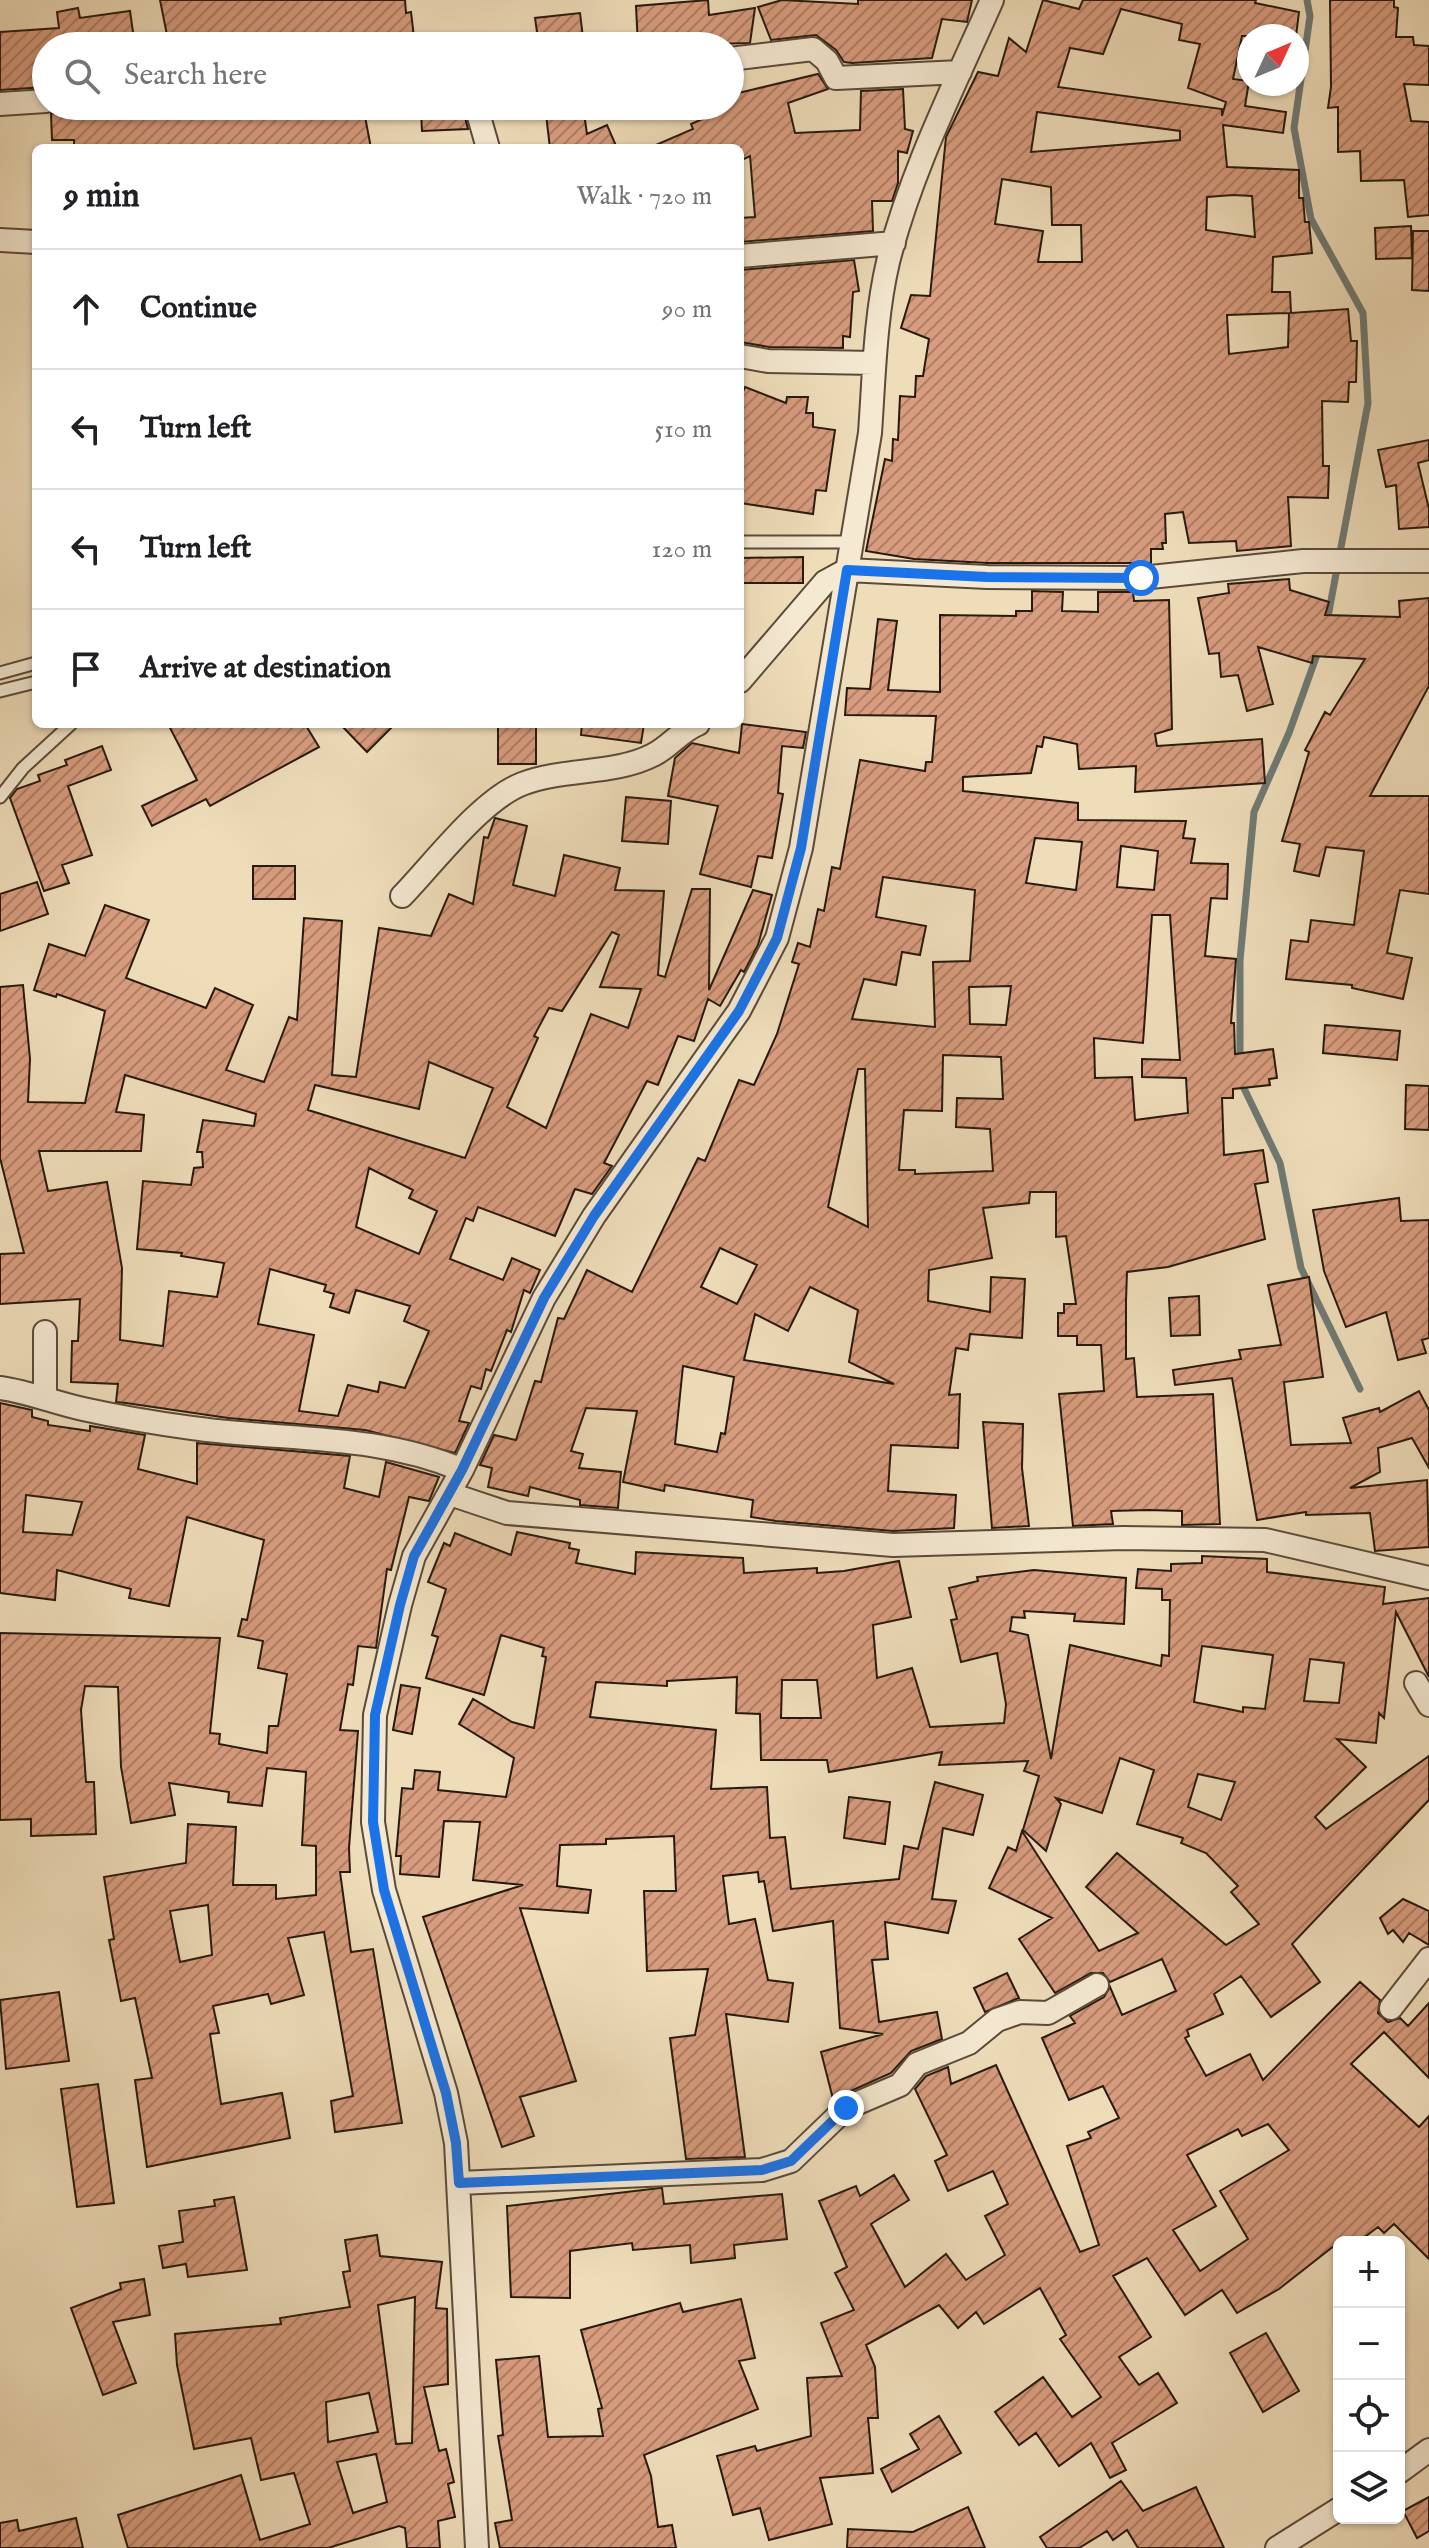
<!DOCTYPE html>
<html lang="en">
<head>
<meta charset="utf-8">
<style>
  body { margin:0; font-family:"IM FELL English",serif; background:#f2f2f2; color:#202124 }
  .controls { position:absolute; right:24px; bottom:24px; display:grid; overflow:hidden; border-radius:12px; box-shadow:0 2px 6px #0004 }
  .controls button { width:72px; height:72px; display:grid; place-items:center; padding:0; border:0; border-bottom:2px solid #e0e0e0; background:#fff; color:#202124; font:40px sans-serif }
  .compass { position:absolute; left:1237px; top:24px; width:72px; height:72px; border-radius:50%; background:#fff; box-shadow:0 2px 6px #0004; rotate:46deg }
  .stop { position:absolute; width:24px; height:24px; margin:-18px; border:6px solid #1a73e8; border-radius:50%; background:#fff }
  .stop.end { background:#1a73e8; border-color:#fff; box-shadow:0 2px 8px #0008 }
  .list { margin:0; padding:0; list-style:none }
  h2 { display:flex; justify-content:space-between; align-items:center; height:104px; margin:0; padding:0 32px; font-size:34px }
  h2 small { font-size:26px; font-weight:400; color:#757577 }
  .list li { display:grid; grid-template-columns:52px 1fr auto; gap:24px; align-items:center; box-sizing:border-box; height:120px; padding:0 32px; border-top:2px solid #e0e0e0 }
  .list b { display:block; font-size:30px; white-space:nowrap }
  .list em { font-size:26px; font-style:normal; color:#757577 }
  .icon { flex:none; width:44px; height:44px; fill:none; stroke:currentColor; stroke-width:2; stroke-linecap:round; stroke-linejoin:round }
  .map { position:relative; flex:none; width:1429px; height:2548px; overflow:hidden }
  .search { position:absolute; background:#fff; box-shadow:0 2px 6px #0004; left:32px; top:32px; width:712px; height:88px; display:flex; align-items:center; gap:20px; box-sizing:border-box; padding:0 28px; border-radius:44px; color:#757577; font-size:30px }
  .panel { position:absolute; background:#fff; box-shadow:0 2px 6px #0004; left:32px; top:144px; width:712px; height:584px; border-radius:12px }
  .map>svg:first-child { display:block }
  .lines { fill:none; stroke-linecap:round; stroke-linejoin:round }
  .stream { stroke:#6e7a74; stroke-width:7 }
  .building { fill:url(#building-hatch); stroke:#28190e; stroke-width:2; fill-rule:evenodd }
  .lane-casing { stroke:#5a4a39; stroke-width:15 }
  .street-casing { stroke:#5a4a39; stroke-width:26 }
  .lane { stroke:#f5e9d2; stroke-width:11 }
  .street { stroke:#f5e9d2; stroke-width:22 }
  .route { stroke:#1a73e8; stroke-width:10 }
</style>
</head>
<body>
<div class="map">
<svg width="1429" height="2548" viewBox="0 0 1429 2548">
  <defs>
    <pattern id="building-hatch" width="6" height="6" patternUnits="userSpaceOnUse" patternTransform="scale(2)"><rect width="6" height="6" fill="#d89c7e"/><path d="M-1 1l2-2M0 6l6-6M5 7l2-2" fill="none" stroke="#af7e66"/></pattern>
  </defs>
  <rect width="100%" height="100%" fill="#efddba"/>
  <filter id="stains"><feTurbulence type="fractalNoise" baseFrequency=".0025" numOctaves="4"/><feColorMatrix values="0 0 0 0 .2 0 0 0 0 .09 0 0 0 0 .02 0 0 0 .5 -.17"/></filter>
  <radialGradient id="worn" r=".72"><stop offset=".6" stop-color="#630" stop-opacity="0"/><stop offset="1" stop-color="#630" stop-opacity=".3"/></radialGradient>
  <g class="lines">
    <path class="stream" d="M1307,0l3,16 -16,112 17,91 52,94 5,90 -41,219
      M1240,1060v-100l14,-148 35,-79 30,-84
      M1240,1080l40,83 21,105 59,121"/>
  </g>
  <path class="building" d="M160,0h245l1,13 5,-1 4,34h-218l-1,-12 -28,6z
    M708,0l1,15 46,-7 -5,35 -112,3 -2,-40z
    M782,0l76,4v-4h114l-5,22 -25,-3 -10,39 -80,5 -8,-1 -8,-12 -20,-15 -45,5 -13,-33z
    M1043,0l36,9 4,-9h173l-1,3 44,9 -3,24h-54l-9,43 16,2 -4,25 41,6 -3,21 -60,-8 4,42 72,3v28h4l2,24h4l3,31 -39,4 -1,35h18l1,21 57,-4 3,32h6l-1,41h-7l-1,20 -26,-1 1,65h6l-1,32 -40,-1 3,49 -54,5 -1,-10 -47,2 -6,-31 -18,2 1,29h-4l1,6h-12v14h-164l-73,-4 -48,-8 19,-92 7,2 1,-22 5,1 2,-44 15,1 1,-21h7l6,-37 -28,-11 10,-33 19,1 16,-159 32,-65 20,4 11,-38 17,14zM1121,9l61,15 -3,16 21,4 -12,44 38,14 -4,14v-7l-164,-22 12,-39 33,6zM1037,112l143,19v9l-149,12zM1002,179l49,8 1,38h29l1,37h-44l5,-31 -48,-7zM1233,195l19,1 3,41 -49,-7 1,-33zM1289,313l-1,34 -59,7 -2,-39z
    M1330,0h64v7l4,1 -2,29h17l1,8 15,1v39l-25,-1 7,37 18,1v93l-21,2 -4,-37 -43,1 -1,-30 -22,1v-45l-10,1 3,-21z
    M78,8l2,10 50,-7 5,35h-89v41l-46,3v-58l59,-4 -2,-16z
    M580,13l4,33h-45l-4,-28z
    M818,74l10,15 -40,14 7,30 65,-3 1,-39 42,-2 2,40 8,2 -6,22 -9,-2v32l-6,18h-20l1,30 -133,11v-24l15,-1 -5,-61 -10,5v-13h-91l44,-19 -2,-5 23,-10 -3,-8h19v-11z
    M178,106l2,9 51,-9 2,12 55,-12h75l8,42h-297v-8h-22l-1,-26 7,-6z
    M432,106h30l6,23 -46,2 -1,-20h11z
    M545,106h38l4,28 20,-9 10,23h-67z
    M1411,226l1,32 -36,1 -1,-31z
    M1413,231h16v60l-17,-1z
    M854,260l5,31 -6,1 -3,45 -7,-1v12l-74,-1 -29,-5v-72z
    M745,387l41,16 1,-6h21l-2,16h7v14l22,3 -9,61 -10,-1 -3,24 -73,-11v-105z
    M1429,440v20l-11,3 11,46v18l-30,2 -3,-44 -10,2 -8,-37z
    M803,557v26h-63v-25z
    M1289,579l1,11 39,12 -4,13 75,2 -1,-16 30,-3v88l-59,110h59v98l-29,-4 -13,63 25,5 -9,41 -51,-11v-3l-66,-6 5,-39 17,2 3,-22 43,5 10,-74 -38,-4 -7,29 -25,-5 6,-27 -18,-3 27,-89 -4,-2 20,-38 5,3 35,-56 -52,-3 -1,7 -54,-16 15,57 -26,7 -9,-36 -17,2 -2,-24 -10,1 -11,-56 31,-5 -1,-9z
    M1032,591l31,1 -1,19 36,1v-20h35l1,9 35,-1 3,129 -17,5 2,12 105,-7 3,44 -130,9 1,-26 -57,3 -2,-25 -33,-7 -2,10 -5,-1 -6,27 -68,4v14l115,12v17l108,1 -3,17 12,1 -4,24 37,1 -1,35 -16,-1 -6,58 31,3 -5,64h3l1,31 38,-5 4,29 -8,1 1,6 -37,4v9h-11l2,57 39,-5 5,32 -13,2 10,55 -97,28 -41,5 -1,29v58l8,-1 3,39 76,-3 7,130 -38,1v-14l-34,-1 -37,1 2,13 -40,2 -14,-132 45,-3 -3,-46h-24v-9h-19v-23h6v-9h12l-10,-68 -10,1v-45h-26l-1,11 -46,5 9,50 -63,12 -1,31 62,11 1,-35 34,2 -3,59 -52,-4 -2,16 -12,-2 -7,47 11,-1 -2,54 -67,-3 -3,46 68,4 -2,33 -61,3 -117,-10 -25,-4 2,-17 -88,-15 -1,6 -41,-9 14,-71 -51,-3 -15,43 12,3 -4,14 42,4 -3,36 -38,-3v-5l-50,-13 -2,9 -40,-9 4,-19 -12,-3 14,-30 22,5 19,-59 6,1 17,-64 6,1 23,-49 45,22 66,-134 7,3 34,-81 15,5 23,-51 22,-70 -7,-2 6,-19 12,4 8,-38 6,2 8,-44 8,2 20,-109 65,11 1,-9h6l4,-46 -91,-1 2,-27 23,1 8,-70 19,2 -9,69 52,2v-77l76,1v-5h16zM1035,838l47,4 -6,48 -50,-7zM1121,846l37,5 -4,39 -37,-3zM883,877l92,13 -5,71 -37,1 2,65 -83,-8 12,-40 32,6 6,-33 18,3 6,-29 -50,-9zM1152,915h18l10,145 -38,-1v18l44,1 2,35 -53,7 -3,-43 -37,1 -1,-40 49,5zM1011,986l-5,39 -36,-1 -1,-37zM943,1055l58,2 2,42 -46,-1 -1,29 34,2 3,42 -78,3v-4h-16l5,-60 38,1zM858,1069h7l3,158 -40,-20zM720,1248l37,17 -20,39 -36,-17zM810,1287l48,23 -9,52 45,22 -150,-24 11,-46 33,17zM683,1366l51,11 -9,57 -4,-1 -4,19 -42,-8z
    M168,724h137l14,23 -109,59 -4,-7 -54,27 -10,-20 55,-26z
    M340,724h55l-28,28z
    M498,724h38v40h-38z
    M582,724h62l-3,19 -60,-8z
    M742,724l64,8 -3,16 -21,-2 -4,47 5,1 -11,64 -14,-2 -7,31 -51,-13 18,-68 -50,-10 7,-38 17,-15 47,10z
    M102,746l9,24 -43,16 24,69 -30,10 7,18 -25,8 -34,-93 7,-9 23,-8 -2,-6 29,-10 -2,-5z
    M626,797l45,4 -3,43 -46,-3z
    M495,818l32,8 -14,59 42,11 9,-41 56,13 -5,22 49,1 -6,84 7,2 27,-88h18l-1,101 44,-100 19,5 -14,50 -14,27 -3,-2 -21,36 -12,-7 -14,42 -16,-5 -20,49 -11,-4 -43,82 8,3 -20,28 -17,-5 -20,47 -77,-29 -5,14 -7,-3 -16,41 53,21 9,-22 28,12 -10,23 -6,-3 -13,42 -4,-2 -16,41 -5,-2 -5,20 -10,-3 -12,35 10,2 -14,30 -90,-23 -137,-12 -102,-15 -10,-1 2,-18 -47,-2 1,-41h6l2,-42 -80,5v-50l24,-1 -24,-95v-171l23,-2 7,74 -2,43 57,1 20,-92 -48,-17 -1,3 -22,-7 15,-46 36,12 20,-51 44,15 -23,58 80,30 9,-20 38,17 -27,65 38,12 25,-65 8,3 7,-102 38,3 -10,154 24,2 23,-149 52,8 18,-42 24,10 11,-67 4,1zM612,932l7,3 -19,52 41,2 -13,39 -37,-14 -45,114 -39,-21 31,-69 -4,-2 15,-28 13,3zM429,1062l64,26 -28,70 -157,-48 7,-25 104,24zM125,1075l131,39 -2,12 -51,-6 -6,32h5l1,15 -9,1 -3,17 -48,-4 -6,68 45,4 -1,3 43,7 -7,34 -48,-6 -6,55 -43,-6 2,-72 -15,-86 -59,9 -9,-40h102l3,-36 -28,-3zM369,1168l44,22 -4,8 28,13 -18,43 -63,-27zM270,1269l56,16 -2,6 10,3 -4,13 19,6 7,-23 54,16 -6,15 25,10 -24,57 -25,-6 -2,10 -30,-7 -10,31 -39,-5 15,-76 -56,-11z
    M253,866h42v33h-42z
    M37,882l11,32 -48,17v-37z
    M1325,1025l75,6 -3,29 -74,-7z
    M1406,1085l23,1v44l-24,-1z
    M1399,1198l2,23 28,-1v118l-7,2 4,13 -28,7 -12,-48 -40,15 -22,-56 -11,-61z
    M1309,1277l14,100 -39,5 7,63 60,-2 -8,-25 36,-10 1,4 39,-21 10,19v58l-17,-30 -34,10 2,24 -30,16 77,-8 2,67 -54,4 -5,-38 -64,2v-3l-49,8 -25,-142 -57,7 -2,-15 68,-11 -2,-9 42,-5 -13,-60z
    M1199,1296l1,39 -29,1 -2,-38z
    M0,1403l32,7v7l16,4v4l42,6v-5l55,9 -7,34 59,15v-41l153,13 -6,32 35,9 7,-35 53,15 -10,24 -20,-4 -18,73 -4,-1 -11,79 -18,-2 -5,39 -5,-1 -8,46 18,1 -9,117 1,24h-10l11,80 22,-3 29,174 -67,9 -4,-31 22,-5 -29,-164 -36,6 16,57 -33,9 -3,-10 -55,12 6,27 -9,1 11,70 61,-11 8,45 -143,29 -12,-87 17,-2 -17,-80 -14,3 -12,-61 5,-1 -10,-62 82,-14 2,-39 48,3 -3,58h43v14l40,-4v-49l-14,-1 4,-73 -39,-4 -5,38 -34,-4 1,-10 -60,-9 6,32 -44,8 -10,-56 -3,-80 -33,-1 -4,24 5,72h8l2,52 -65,2v-17l-31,1v-187l220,5 -10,95 10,1 -1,10 48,9 2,-27h9l9,-52 -29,-6 5,-27 -25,-5 4,-17 5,1 17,-80 -77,-23 -18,89 -40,-8 2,-9 -74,-19 -2,30 -55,-7zM26,1495l56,7 -10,33 -49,-3zM208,1905l4,50 -32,7 -10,-51z
    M983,1422l40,2 -1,44 7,58 -37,2z
    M517,1532l53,11 -1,5 10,2 -3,13 59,11 1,-22 107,6 1,15 73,-5v5l27,-2 55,-10 12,56 -38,8 4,53 35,-10 18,59 74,-4 2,-19 -9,-51 -36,9 -10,-42 6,-1 -8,-31 29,-7 -1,-4 57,-7 92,8 -2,46 -50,-3 1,-7 -51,-3 1,7 -13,-1 -2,14 18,4 23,124 19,-114 91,21 1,-11 7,1 1,-56h-8v-11l-26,-1 2,-19 33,2v-7l31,-1v-7l65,3v13l118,15 -2,17 46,-6v79l-33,-65 -12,106 -5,-5 -3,30 -39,-4 29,28 -51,50 11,12 103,-73v44l-137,144 28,38 -49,35 -30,-41 -27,18 9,20 -36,16 2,6 -4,2 21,38 44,-22 13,26 97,-98 20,18 -2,13 10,9 12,-4 8,8 21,-23v75l-45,-46 -33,32 68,63 10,-11v143l-35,-35 -10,9 -6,-6 -20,15h-19l-60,47 -42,24 -15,-23 -37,25 -38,-57 -34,18 38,61 -32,20 20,28 19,-12 19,30 -65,40 14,27 -16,8 -19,-35 -32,23 -23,-33 -17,12 -24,-33 48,-35 29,40 29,-20 -41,-58 6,-4 -26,-47 -56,36 -8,-12 -18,16 -19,-23 -73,40 9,22 3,51h-10l5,55 -53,5 12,46 -63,16 -9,-32 -27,7 -16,-59 38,-10 2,5 54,-15 -4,-58 35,-2 -21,-53 33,-13 -19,-37 12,-6 -28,-66 37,-15 4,10 34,-21 15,25 -38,24 34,63 41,-33 20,26 39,-25 -20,-39 23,-12 -15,-33 -45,20 -13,-30 12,-6 -32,-66 11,-13 22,-9 3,17 45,-19 84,187 19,-7 -32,-99 24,-8 -3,-6 31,-14 -16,-32 -34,14 -27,-62 33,-15 -5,-7 34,-19 6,-10 12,28 54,-24 -14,-32 -52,23 -7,-9h-12l-36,20 -36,-54 33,-21 -63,-30 19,-41 8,4 6,-20 77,120 39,-18 -52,-46 31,-34 109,92 33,-21 -28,-32 7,-6 -32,-33 -25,-10 2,-5 -46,-14 17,-54 -34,-12 -18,55 -46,-15 5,6 -15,47 -23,-21 16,-54 -15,-5 4,-10 -89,4 3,-13 -113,20 -2,-12h-66l-1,-46 -24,-1 1,-36 -70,4v5l-71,-4 -6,35 126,13 -5,59 56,-2 3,51 15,-1 6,52 108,-10 5,-33 14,3 17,-67 48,13 -10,40 -30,-7 -11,71 24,2 -8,32 -63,-11 3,37 -16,1 7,62 58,-10 5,27 -31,12 -20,22 -58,26 -12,-47 62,-18 -43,-6 -7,-107 -60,10 -9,-50 -5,1 -1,-10 -35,4 6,48 26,-5 13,61 25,3 -5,39 -62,-8 19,143 -59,2 -16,-121 25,-3 13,-66 -61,2 -3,-80h32l-2,-55 -68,3v5l-46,1 -3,41 34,4 -3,23 -68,-5 56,173 -56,16 14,39 -32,11 -79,-230 100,-32 -50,-5 7,-58 -36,-1 -5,56 -39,-3 1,-18h-5l6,-68 11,1 2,-19 25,2 -2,18 68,7 8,-39 -55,-34 14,-25 39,23 22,6 12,-71 -4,-1 2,-8 -43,-13 -17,60 -58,-17 12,-41 -6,-2 14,-46 -18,-7 16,-39 6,3 5,-13 56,22zM1202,1646l71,9 -8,54 -22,-2v5l-49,-10zM1310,1659l34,4 -5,40 -35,-2zM782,1680h35l4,38h-40zM1198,1774l37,8 -14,38 -33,-13zM1268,2124l21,26 -69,41 28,48 -48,32 -27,-41 43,-24 -29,-51 51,-26 4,7z
    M401,1685l19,3 -8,46 -19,-4z
    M849,1797l41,5 -5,42 -41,-6z
    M1403,1899l26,12v34l-20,-12 -6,9 -10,-12 -5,4 -8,-16z
    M1007,1973l12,25 -34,14 -11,-24z
    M59,1992l10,69 -63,8 -6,-69z
    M98,2084l16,119 -37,4 -16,-118z
    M660,2188h2l2,16 118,-10 5,45 -53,6 1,13 -44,5 -1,-18 -57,5 -1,-7 -62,8v47l-59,-1 -4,-91z
    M234,2197l13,73 -59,7 -2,-13 -23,4 -4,-22 24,-4 -4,-31 36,-5 -1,-6z
    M377,2235l3,21 62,6 -6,46 11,1 1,75 -24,3 15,64 7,-2 8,33 -6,2 7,33 -17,4 2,27h-33l-2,-20 -6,-2 -71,22h-200l-10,-33 123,-40 19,65 50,-16 -16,-51 -33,7 -10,-42 -57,11 -17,-84 -2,-31 106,-10 -1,-6 70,-11 -7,-35 7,-1 -5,-31zM415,2297l-3,146 -16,1 -18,-139zM369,2393l9,39 -50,10 -2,-40zM376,2454l11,48 -34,11 -16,-51z
    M144,2279l6,36 -37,7 23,61 -33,12 -32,-87 50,-19 -1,-6z
    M741,2299l14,59 -16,3 19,48 -114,46 7,21 7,51 14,-2 4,23h-176l-5,-25 17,-3 -14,-84 5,-1 -7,-75 43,-4 9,81 55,-1 -5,-27 4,-1 -21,-78 99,-27 3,9z
    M1266,2333l33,58 -36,21 -33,-59z
    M939,2416l22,37 -69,39 -11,-23 38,-20 -9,-15z
    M1121,2481l22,30 53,-24 28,61h-86l-11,-18 -14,10 -6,-9 -28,17h-32l-7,-11z
    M1429,2497v34l-12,7 -14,-27z
    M968,2507l17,41h-138l1,-19 65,3z
    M76,2518l7,30h-83v-25l17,-3 2,11z"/>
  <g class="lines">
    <g class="lane-casing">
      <path id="lane" d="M740,542h112
        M0,673l36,-10
        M0,691l36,-9
        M0,797l23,-29 48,-44"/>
    </g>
    <g class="street-casing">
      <path id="street" d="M730,59l83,-10 14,12 9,17 124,-6
        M0,104l46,-3
        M476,106l12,42
        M0,240l36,2
        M740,256l154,-13
        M740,356l28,5 106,2
        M740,681l85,-99 22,-12 140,7 154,1 162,-17h126
        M402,896c32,-33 79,-96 120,-112 41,-16 92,-9 131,-29 17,-8 27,-24 45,-31
        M0,1388c29,4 55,15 83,21 36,8 72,14 109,19 91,13 183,5 270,42
        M45,1397v-65
        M450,1494l57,19 386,32 230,-7 142,2 164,38
        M1416,1683l13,22
        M1391,2008l38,-49
        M459,2183l303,-13 29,-9 55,-53 54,-23 17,-21 52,-21 28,-23 23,-8 28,1 49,-28
        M1399,2472l30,-22
        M477,2548l-21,-405 -10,-50 -62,-203 -11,-68 2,-107 25,-110 14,-49 48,-86 82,-172 50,-82 145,-205 38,-73 24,-90 69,-415c4,-56 5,-116 18,-171 23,-91 66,-176 104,-262
        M1277,2548l62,-39"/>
    </g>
    <use href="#lane" class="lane"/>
    <use href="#street" class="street"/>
  </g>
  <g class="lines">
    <path class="route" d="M846,2108l-55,53 -29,9 -303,13 -3,-40 -10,-50 -62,-203 -11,-68 2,-107 25,-110 14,-49 48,-86 82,-172 50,-82 145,-205 38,-73 24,-90 46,-278 140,7 154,1"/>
  </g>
  <rect width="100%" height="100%" filter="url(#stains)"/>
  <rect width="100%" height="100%" fill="url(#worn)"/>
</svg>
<div class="controls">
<button>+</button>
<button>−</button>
<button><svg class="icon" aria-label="locate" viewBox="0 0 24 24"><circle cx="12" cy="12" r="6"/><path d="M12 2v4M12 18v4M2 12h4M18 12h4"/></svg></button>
<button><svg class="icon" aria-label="layers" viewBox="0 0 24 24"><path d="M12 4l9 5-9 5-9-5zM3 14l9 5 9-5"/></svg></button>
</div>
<svg class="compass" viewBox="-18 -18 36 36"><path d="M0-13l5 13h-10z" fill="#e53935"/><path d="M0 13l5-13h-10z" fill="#757577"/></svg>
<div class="stop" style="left:1141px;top:578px"></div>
<div class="stop end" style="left:846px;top:2108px"></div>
<div class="search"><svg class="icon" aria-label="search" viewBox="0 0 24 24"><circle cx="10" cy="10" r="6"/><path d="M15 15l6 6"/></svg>Search here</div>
<section class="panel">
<h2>9 min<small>Walk · 720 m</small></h2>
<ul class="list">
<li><svg class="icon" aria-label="ahead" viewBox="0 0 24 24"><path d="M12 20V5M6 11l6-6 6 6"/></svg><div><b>Continue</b></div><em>90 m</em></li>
<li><svg class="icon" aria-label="left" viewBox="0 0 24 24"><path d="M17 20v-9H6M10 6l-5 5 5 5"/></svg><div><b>Turn left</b></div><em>510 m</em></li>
<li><svg class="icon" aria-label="left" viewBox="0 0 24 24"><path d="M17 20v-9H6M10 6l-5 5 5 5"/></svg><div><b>Turn left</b></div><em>120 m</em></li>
<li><svg class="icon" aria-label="arrive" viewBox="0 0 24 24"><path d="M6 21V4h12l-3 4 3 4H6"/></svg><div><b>Arrive at destination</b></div></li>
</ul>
</section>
</div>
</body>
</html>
